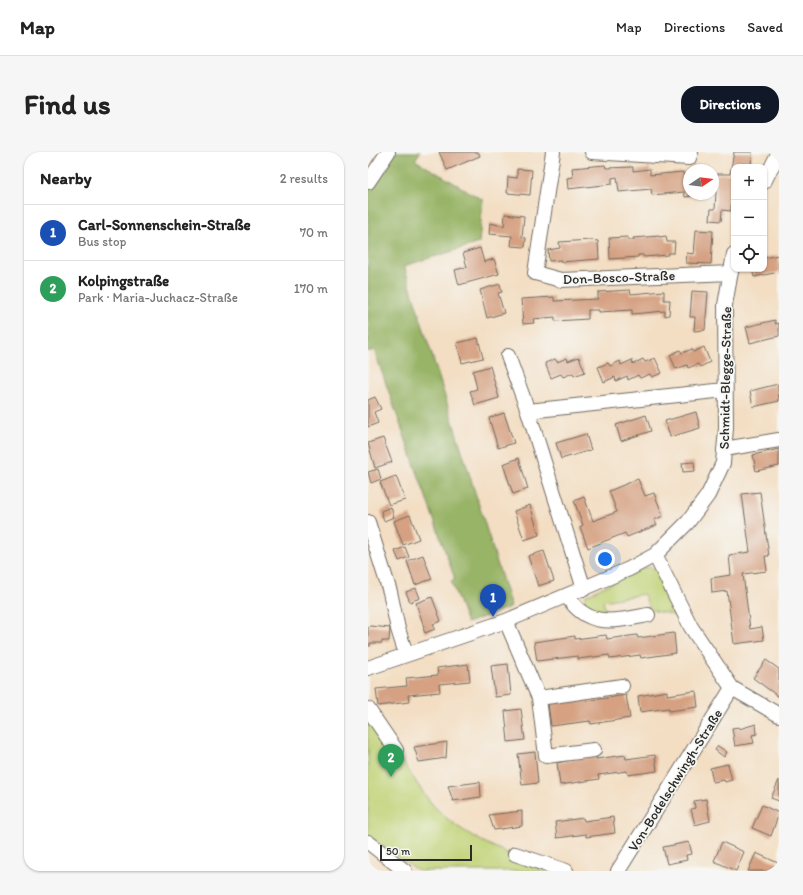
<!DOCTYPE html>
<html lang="en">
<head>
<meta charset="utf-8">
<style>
  body { margin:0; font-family:Itim,sans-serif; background:#f6f6f6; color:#222 }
  .controls { position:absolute; right:12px; top:12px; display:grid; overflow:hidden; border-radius:8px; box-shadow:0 1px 3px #0004 }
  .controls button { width:36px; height:36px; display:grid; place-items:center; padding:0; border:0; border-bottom:1px solid #e0e0e0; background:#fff; color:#222; font:20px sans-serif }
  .compass { position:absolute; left:315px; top:12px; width:36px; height:36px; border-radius:50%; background:#fff; box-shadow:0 1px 3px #0004; rotate:77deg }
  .scale { position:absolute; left:12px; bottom:10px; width:92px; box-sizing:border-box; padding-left:4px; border:2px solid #2b2b2b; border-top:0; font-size:11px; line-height:14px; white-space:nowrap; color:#2b2b2b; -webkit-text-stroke:3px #f6f6f2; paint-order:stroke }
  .you { position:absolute; left:237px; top:407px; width:14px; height:14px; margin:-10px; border:3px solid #fff; border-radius:50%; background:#1a73e8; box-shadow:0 0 0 6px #1a73e833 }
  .badge { display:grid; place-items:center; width:26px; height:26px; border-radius:50%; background:#111827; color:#fff; font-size:13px; font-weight:700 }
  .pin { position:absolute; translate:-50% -33px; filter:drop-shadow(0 1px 2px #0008) }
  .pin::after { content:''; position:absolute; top:21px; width:14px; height:12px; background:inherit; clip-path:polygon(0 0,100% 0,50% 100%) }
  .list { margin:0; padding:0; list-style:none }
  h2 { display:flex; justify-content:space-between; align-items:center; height:52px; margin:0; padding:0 16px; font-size:17px }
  h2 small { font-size:13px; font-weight:400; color:#767676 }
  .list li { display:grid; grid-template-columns:26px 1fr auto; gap:12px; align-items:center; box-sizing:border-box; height:56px; padding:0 16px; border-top:1px solid #e0e0e0 }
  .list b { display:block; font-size:15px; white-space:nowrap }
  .list p { margin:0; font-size:13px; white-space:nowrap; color:#767676 }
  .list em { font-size:13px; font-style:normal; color:#767676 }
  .icon { flex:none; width:22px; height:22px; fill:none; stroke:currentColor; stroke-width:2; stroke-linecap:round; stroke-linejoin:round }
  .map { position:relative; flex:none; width:411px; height:719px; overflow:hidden; border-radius:16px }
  header { display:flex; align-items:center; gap:24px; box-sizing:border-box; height:56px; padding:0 20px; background:#fff; border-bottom:1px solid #e0e0e0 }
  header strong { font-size:19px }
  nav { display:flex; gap:22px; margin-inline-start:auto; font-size:14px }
  .intro { display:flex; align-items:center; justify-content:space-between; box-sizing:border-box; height:96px; padding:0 24px }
  h1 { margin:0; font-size:28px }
  .button { padding:10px 18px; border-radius:16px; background:#111827; color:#fff; font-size:14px; font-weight:700 }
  main { display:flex; gap:24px; padding:0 24px }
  aside { flex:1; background:#fff; border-radius:16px; box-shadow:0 1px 3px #0004 }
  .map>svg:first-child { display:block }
  .green { fill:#c0d275; stroke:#767e50 }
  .forest { fill:#98b466; stroke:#627048 }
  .building { fill:#d5a182 }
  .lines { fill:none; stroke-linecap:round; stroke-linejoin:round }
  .minor-casing { stroke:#716a60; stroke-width:16 }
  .minor { stroke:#fff; stroke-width:14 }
  .labels { text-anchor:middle; stroke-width:3.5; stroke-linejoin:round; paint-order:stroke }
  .street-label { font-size:14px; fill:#2b2b2b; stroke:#f6f6f2 }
</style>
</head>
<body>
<header>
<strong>Map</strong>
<nav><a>Map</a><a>Directions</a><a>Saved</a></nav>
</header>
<div class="intro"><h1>Find us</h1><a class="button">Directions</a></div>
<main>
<aside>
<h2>Nearby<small>2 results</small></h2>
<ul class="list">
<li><span class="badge" style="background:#1a4fb4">1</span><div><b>Carl-Sonnenschein-Straße</b><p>Bus stop</p></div><em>70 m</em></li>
<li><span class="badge" style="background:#2e9e5b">2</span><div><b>Kolpingstraße</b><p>Park · Maria-Juchacz-Straße</p></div><em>170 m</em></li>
</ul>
</aside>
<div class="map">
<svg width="411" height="719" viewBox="0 0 411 719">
  <rect width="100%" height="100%" fill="#f6f6f2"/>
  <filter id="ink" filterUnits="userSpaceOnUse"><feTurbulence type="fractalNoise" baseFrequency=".025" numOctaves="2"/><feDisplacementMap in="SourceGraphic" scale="8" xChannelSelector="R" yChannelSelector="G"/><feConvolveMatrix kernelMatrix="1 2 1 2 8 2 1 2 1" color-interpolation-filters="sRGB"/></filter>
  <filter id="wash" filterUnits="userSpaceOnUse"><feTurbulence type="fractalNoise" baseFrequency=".012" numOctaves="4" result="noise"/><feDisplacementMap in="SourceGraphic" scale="16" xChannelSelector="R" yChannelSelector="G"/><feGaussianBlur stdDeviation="0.9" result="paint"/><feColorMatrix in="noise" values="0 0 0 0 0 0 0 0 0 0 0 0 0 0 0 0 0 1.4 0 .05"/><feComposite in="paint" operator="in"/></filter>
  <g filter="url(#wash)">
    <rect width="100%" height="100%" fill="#f3dec3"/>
    <path class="green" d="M283,415l6,5 21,46c-19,-12 -26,3 -34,-24l-41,7 3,12c-11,0 -27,-4 -20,-18l58,-27z
      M0,564c13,17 26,34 39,52 8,12 16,26 26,37 31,34 80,51 122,66h-137l-50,-35z"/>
    <path class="forest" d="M27,0h25l-5,8 68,40 -4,43 -75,23 107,341 -44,16 -16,-42 4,-2 -81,-229 -6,2v-165z"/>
    <g id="blocks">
      <path class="building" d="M71,0h39l2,4 -33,14z
        M366,0h18l-1,13 -9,-1v3h-8l-3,44 -9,-1 -1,11 -11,-1 1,-11h4l2,-35h13z
        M237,13l1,3 27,-1v4l17,-2v6l33,-3 1,9h5v13h2v2l-6,1 -1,-5 -32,3 -1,-6 -32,3 -2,-15 -5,1v6l-44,5 -1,-11 6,-1 -1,-9z
        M149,17l15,1 -2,25 -23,-2 1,-16 9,1z
        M137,62l19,2 -2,21 4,1 -1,9 -14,-1 1,-10 -23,-2 1,-11 14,3z
        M328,78l17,1 -2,33 -25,-1 1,-10 7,1z
        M291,84v1l7,-1 1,6h8l-1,11h-6v2l-24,2 -1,-2h-5v2l-28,2 -1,-21 19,-1v3h6l-1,-2z
        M222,88l8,1 1,18 -38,3v-2l-12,1 -1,-11 12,-2 -1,-6z
        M112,96l4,14 10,-3 5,15 -40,11 -4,-15 12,-3 -4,-14z
        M411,103v17l-25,5 -2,-8h12v-11z
        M132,132l2,8 -4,1 6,20 -17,5 -7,-28z
        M262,138l1,4 33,-3v9h6l-1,15 -4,1v-5l-33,3v-4l-33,2v-2h-11v9l-33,2v-4l-22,2 1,4 -11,1 -2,-25 33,-2v4l44,-2v-7z
        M324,139l16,1 -3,38 -11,1 1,-14h-5z
        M407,168v4l4,-1v13l-29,7 -4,-16z
        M110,186l5,20 -21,5 -5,-20z
        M336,195l6,15 -10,5 -2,-3 -10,4 -1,-3 -11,4 -6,-14 10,-5 2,3 10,-4 1,3z
        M211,205l6,15 -11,4 -1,-3 -10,4 -2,-3 -10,4 -6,-15 10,-4 2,3 10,-4 1,3z
        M287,206l7,15 -10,4 -2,-3 -10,4 -2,-3 -10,5 -1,-4 -11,5 -1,-4 -11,5 -6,-15 10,-4 2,3 10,-5 1,4 11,-5 1,4 10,-5 2,3z
        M122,214l9,32 -24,7 -5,-14 7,-2 -4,-18z
        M410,232l1,17 -26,6 -3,-16z
        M7,245l6,12 -7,3 4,11 -10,4v-27z
        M328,260l4,16 -30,9 -5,-16z
        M136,261l10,30 -16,5 -9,-30z
        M278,263l5,16 -30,10 -5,-16z
        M218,282l5,16 -30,9 -5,-16z
        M15,286l9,24 -17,6 -7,-25z
        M411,297v17l-23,5 -3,-16z
        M151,306l9,31 -15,5 -10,-30z
        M326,310l1,9 -12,1 -1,-9z
        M10,317l3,10 -10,4 -3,-11z
        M28,324l9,24 -16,5 -9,-23z
        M270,327l7,17 9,-3 9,23 -9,4 3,5 -30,12 -2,-4 -37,15 -8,-21 3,-2 -9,-24 10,-4 9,24 24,-9 -8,-21z
        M392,340l9,64h-4l2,15 -24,3 7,55 12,-2 2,13 -30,4 -7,-53 -15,2 -1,-15 20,-3 -2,-20 21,-3 -8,-58z
        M162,353l9,30 -15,5 -10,-29z
        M23,355l3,10 -10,4 -3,-10z
        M42,363l9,24 -16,6 -9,-24z
        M37,395l4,10 -10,4 -4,-10z
        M176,399l10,30 -16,5 -10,-30z
        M55,403l9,24 -17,6 -8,-24z
        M48,436l4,10 -10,4 -4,-10z
        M64,445l9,24 -8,3 2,5 -10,4 -2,-5 1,-1 -8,-24z
        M2,474l20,2 -1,13h-7v2h-12v3h-2v-18z
        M306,481l2,20 -35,5 -1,-3 -30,4 -1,-4 -31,4v-3l-41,5 -3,-19 41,-6v3l31,-4 1,4 30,-4 1,3z
        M398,508l13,9v28l-26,-19z
        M100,512l2,17 -31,3 1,8 -32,3 1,7 -31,4 -2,-17 31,-3 -1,-8 32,-3 -1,-7z
        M140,512l3,31 -16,2 -4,-31z
        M299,539v4l29,-4 2,16 -29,4v-3l-29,4 -2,-16z
        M258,543l4,23 -39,6 -1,-3 -39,5 -3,-22 39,-6v3z
        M153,557l4,31 -17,2 -3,-31z
        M388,572l1,10 -5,1 2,8 -19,3 -3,-18 7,-1v2z
        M79,590l-1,16 -27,4 -5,-15z
        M350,594l9,6 -3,5 -9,-7z
        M167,600l3,31 -16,2 -4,-31z
        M257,603l1,4 29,-4 2,16 -29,4 -1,-4 -29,4 1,4 -39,6 -3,-22 24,-5 15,-1v2z
        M360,612l4,16 -7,2 -1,-2 -11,2 -3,-14z
        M411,628v21l-8,-3z
        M112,630l1,15 -28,4 -5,-15z
        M338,647l4,22 -15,4 -4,-16 4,-1 -1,-7z
        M394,653l17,8 -8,23 -19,-8z
        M154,659v15l-28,4 -5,-15z
        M245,665l2,16 -29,4v-3l-29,4 -2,-16 28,-4 1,3z
        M321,690l3,12 -6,1 1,5 -20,4 -4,-17z
        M354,690l22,10 -8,19 -22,-10z
        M388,701l22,10 -3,8h-27z"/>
    </g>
  </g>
  <g filter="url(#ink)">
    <use href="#blocks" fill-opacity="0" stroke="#716a60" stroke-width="1"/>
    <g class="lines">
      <g class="minor-casing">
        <path id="minor" d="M185,0l-18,121 26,7 170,-7
          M224,0l97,6 2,-6
          M0,30l20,-30
          M396,30l15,-30
          M140,204l20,55
          M356,297l55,-9
          M0,370l22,70 8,37 8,25
          M287,403l36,72 41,61 47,27
          M216,437l-56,-178 197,-21
          M199,444c21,33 48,25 81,19
          M138,469l33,77 7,58 48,-6
          M0,516l138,-47 123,-52 26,-14 33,-33 20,-27 15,-32 3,-35 -1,-123 9,-51
          M171,546l83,-12
          M0,557l28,41
          M0,690l37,29
          M147,702l51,17
          M250,719l114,-183"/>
      </g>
      <use href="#minor" class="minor"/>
    </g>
  </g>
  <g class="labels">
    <g class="street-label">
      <text transform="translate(251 125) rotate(-2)" y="5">Don-Bosco-Straße</text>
      <text transform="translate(357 226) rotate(-89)" y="5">Schmidt-Blegge-Straße</text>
      <text transform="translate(307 628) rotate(-58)" y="5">Von-Bodelschwingh-Straße</text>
    </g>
  </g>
</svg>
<div class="controls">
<button>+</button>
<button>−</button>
<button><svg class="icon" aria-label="locate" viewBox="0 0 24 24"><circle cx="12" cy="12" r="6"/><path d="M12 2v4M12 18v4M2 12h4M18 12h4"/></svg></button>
</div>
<svg class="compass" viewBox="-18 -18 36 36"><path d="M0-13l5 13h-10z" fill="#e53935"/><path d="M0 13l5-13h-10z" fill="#767676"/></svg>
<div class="scale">50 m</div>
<div class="you"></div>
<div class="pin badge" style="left:125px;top:465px;background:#1a4fb4">1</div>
<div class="pin badge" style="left:23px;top:625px;background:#2e9e5b">2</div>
</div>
</main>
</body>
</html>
